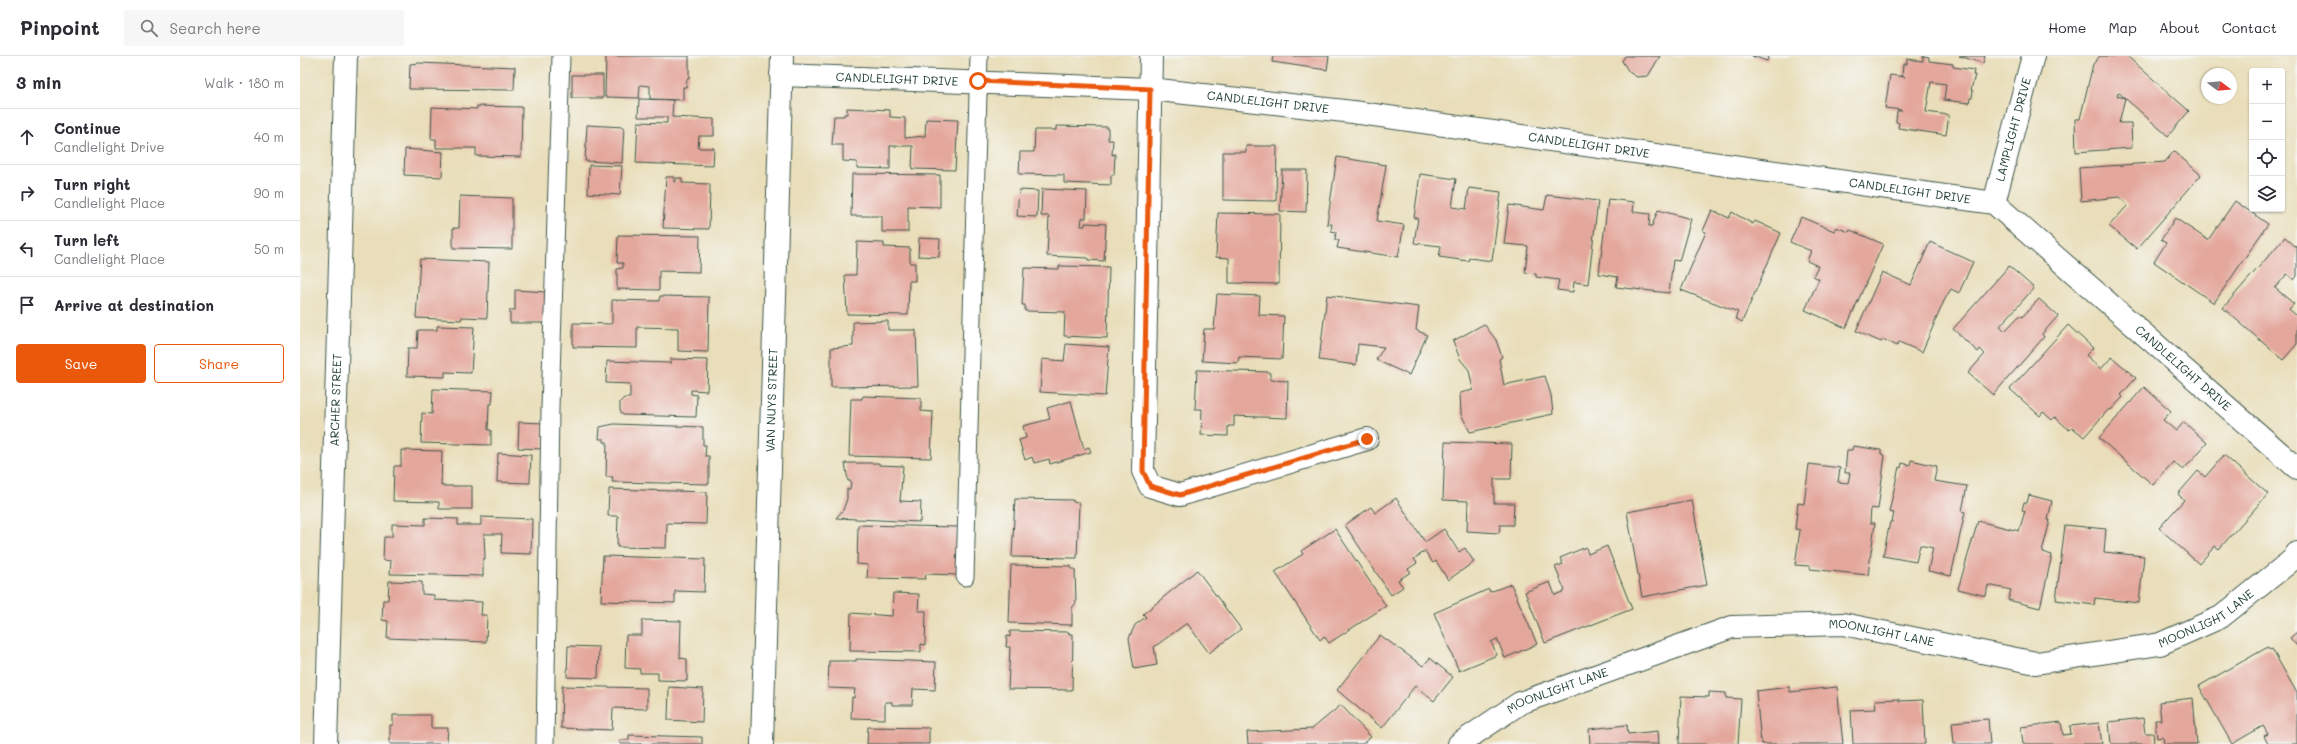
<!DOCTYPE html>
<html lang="en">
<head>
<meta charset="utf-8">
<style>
  body { margin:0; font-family:Mali,sans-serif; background:#f7f7f7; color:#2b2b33 }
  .controls { position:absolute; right:12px; top:12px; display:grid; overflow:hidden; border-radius:4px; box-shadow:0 1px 3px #0004 }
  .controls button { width:36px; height:36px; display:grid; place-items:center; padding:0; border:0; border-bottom:1px solid #e1e1e2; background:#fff; color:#2b2b33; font:20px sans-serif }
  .compass { position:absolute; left:1901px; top:12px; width:36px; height:36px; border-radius:50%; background:#fff; box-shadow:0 1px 3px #0004; rotate:106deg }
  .stop { position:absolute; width:12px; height:12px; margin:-9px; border:3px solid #ea580c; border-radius:50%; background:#fff }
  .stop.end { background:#ea580c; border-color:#fff; box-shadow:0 1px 4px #0008 }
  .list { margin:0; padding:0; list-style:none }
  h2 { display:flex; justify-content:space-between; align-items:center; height:52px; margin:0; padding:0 16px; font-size:17px }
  h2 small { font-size:13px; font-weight:400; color:#7c7c81 }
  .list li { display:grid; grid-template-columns:26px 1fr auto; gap:12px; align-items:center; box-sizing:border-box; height:56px; padding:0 16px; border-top:1px solid #e1e1e2 }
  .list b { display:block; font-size:15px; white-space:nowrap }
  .list p { margin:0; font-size:13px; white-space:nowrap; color:#7c7c81 }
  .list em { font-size:13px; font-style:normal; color:#7c7c81 }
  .actions { display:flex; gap:8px; padding:12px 16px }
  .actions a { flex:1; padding:9px 0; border:1px solid #ea580c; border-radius:4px; text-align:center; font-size:14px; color:#ea580c }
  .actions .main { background:#ea580c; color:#fff }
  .icon { flex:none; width:22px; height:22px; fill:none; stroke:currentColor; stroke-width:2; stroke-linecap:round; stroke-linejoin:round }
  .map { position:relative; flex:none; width:1997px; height:688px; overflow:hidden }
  header { display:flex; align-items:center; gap:24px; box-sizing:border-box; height:56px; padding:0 20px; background:#fff; border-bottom:1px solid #e1e1e2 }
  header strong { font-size:19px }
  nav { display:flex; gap:22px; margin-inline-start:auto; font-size:14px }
  .search { width:280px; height:36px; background:#f7f7f7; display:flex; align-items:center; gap:10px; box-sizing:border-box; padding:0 14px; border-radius:4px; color:#7c7c81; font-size:15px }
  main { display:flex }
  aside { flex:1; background:#fff }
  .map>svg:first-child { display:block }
  .building { fill:#e4a79c }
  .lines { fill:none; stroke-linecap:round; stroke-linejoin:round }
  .service-casing { stroke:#3d5548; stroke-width:19 }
  .minor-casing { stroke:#3d5548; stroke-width:24 }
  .tertiary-casing { stroke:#3d5548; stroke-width:24 }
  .service { stroke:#fff; stroke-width:17 }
  .minor { stroke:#fff; stroke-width:22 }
  .tertiary { stroke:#fff; stroke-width:22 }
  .route { stroke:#ea580c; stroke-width:5 }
  .labels { text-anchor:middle; stroke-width:3; stroke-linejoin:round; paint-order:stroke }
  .street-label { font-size:12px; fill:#1f3d34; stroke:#f6f6f2 }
</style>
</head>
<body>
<header>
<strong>Pinpoint</strong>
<div class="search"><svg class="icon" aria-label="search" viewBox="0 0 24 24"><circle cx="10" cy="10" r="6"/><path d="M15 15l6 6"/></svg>Search here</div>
<nav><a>Home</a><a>Map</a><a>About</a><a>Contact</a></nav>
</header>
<main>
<aside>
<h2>3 min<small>Walk · 180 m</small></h2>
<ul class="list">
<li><svg class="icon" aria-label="ahead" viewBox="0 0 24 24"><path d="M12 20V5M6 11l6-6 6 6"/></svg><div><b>Continue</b><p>Candlelight Drive</p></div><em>40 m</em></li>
<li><svg class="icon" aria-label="right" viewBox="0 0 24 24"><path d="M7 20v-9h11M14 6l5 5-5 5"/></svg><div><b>Turn right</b><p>Candlelight Place</p></div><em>90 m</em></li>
<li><svg class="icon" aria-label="left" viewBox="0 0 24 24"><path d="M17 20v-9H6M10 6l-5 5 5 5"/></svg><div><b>Turn left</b><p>Candlelight Place</p></div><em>50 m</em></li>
<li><svg class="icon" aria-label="arrive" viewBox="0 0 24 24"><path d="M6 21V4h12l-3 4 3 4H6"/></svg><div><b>Arrive at destination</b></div></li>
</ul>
<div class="actions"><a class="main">Save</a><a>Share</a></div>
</aside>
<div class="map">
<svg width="1997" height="688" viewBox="0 0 1997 688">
  <rect width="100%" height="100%" fill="#f6f6f2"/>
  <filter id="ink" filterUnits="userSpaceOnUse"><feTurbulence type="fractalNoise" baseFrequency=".025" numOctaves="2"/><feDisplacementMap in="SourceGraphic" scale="8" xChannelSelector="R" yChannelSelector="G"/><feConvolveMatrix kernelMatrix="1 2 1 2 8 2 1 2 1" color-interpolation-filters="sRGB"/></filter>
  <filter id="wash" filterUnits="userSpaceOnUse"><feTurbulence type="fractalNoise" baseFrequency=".012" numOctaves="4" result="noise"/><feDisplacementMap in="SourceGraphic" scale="16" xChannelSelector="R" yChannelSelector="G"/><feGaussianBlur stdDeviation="0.9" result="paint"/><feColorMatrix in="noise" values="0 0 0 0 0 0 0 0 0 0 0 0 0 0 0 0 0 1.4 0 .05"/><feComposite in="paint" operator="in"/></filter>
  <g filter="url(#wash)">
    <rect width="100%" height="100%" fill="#e9deb9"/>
    <g id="blocks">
      <path class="building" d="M306,0h83v23h-2l-1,8h-3v13l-33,-1v-13l-10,-1 -1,13 -34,-1z
        M973,0h56l-2,14 -55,-8z
        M1325,0h35l-12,20 -11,1 -8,-5 -7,-11z
        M1452,0h17l-2,5z
        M1623,0l6,1v4l24,3v3l21,3 -1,5h2l-4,15 2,1 -1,7h-2l-1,5 -25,-3 2,-16 -15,-2 -5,30 23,3 -3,20 -48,-7 1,-5 -3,-1 1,-11h4v-1l-16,-2 5,-33 15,2 -3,-1 1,-12h4v-5l16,2z
        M1659,0h26l-2,7z
        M1800,0h27l62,55 -21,25 -50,-44 -1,4 8,2 -6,25h12l1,25 -56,4 -1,-33h5l13,-55z
        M119,7l96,4 -1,23 -105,-1 1,-25z
        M272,19h31v23h-31z
        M339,43l34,1 -1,17 42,2v17h-15l-1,12h16l-1,18 -77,-3 2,-41 29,1v-6h-29z
        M177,50l45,1 -1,50 -45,-1v-8h-40v-9h-5l1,-32 45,2z
        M547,52l43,2v7l15,1v20l20,-2 1,-17 32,1 -3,50 -43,-1 1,-23h-23v23l-33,-1v-6l-14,-1v-16h-11l2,-29h10v-2h3z
        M287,69l37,2 -2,36 -37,-2z
        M756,70l52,1v13h5l-1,15 3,-1 -1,21h-3v10l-47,-2v-8l-45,-1 1,-22h14l1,-22h21z
        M946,90h31l-1,55 -53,-1v-48h23z
        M105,93l38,3 -1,25 -38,-2z
        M1874,95l27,24 -64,74 -28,-23 19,-21 -9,-8 -38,4 -2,-33 86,-6z
        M1037,101l49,8 -9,56 27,4 -6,32 -61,-9 2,-8h-4l1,-8 -5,-1 1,-7h-5z
        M289,109l33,1 -2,29 -32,-2z
        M982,114h25l-1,42 -26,-1z
        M552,118l88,1v32l-32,-1v26h-26v-16h-31z
        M1120,118l36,5 -4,28 14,2 3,-21 32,4 -9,69 -23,-3 -1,3 -29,-4 2,-11 -27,-3 4,-25h-4z
        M366,121h8v5h2v-4h6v5l28,1 -1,45 -46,-1z
        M742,133l45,2 -1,27h-4l-1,8h4v-3l21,1 -2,37 -16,-1v-2l-41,-2 2,-40h-8z
        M719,134l19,1 -1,26 -20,-1z
        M1247,139l51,6 -10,83 -14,-2 -1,10 -16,-2 2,-10 -23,-3v-3l-11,-1 3,-27 -24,-2 5,-39 35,5z
        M160,140l52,2v51l-59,-1v-20h6z
        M1308,143l26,3 -1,10 17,2 -1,12h3l6,-16 33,9 -12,42 -6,-1 -4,33 -53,-6 2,-10 -19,-3z
        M1935,145l33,23 -54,79 -60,-41 12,-19 -5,-3 14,-22 33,22z
        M1412,154l17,8 3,-6 21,12 2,-3 26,12 -39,89 -7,-4 3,-6 -57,-22 25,-58 -3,-1z
        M918,157l62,1 -1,70 -50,-1v-25l-13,-1z
        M1501,161l33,14 2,-4 13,5 1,-2 33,14 -37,84 -41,-18 14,-31 -6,-3 5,-10 -11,-5 4,-10 -21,-9z
        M318,179l82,1 -1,36 -40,-1v19l-42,-1v-20l6,-1v-5h-6z
        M1985,181l12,11v28l-3,4 -7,-6 -12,14 19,16 -5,5 8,7v28l-14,16 -60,-52z
        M619,182l21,1 -1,18 -21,-1z
        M557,186l27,1v4l26,1v15h5v18h-6l-1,34 -61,-1 -2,-39h11z
        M1630,186l43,20 -14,31 -8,-4 -7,12 -22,51 -23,-10 -2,4 -14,-7 -2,3 -25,-11 26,-59 29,13z
        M120,203l69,3 -2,56 -25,-1 -1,3 -45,-2z
        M759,210l50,1 -2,71 -43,-2 1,-24 -40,-1v-6h-3l2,-37 35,1z
        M1709,210l25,22 -34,38 5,5 15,-16 2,2 17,-18 19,17 -16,18 2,3 -51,58 -25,-22 17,-19 -5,-5 -2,3 -25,-23z
        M215,234l31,2v31h-36v-13h5z
        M917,238l43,2 -1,19 25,1 -2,43 -43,-2 -1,6 -36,-2 2,-32h10z
        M1027,239l92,12 -3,23 11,5 -18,40 -33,-15 8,-13 -26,-3 -2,21 -37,-5z
        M360,240l49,1 -1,55 -30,-1v-23l-41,-1v21l-64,-1v-24l39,1v-24l47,1z
        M588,265v9h28l2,56 -87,1v-39l22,-2v-24z
        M1184,268l12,16 6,17 -3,2 5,26 41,-9 6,19 2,19 -83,18 -9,-18 -1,-21 13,-3 -4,-20 -9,-11 -7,-18z
        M1768,269l25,23 -7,7 15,14 11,-12 24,21 -15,17 2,2 -12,13 -2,-1 -25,28 -12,-10 -3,3 -14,-13 -3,3 -9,-8 -3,4 -30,-27z
        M137,270l37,1 -3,46 -26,-1v5l-38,-1 1,-28h9l1,-18h19z
        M766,288l43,3 -4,49 -65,-4 2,-33 22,2z
        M371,303l37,1 -1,31 -16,-1v4l6,1 -1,22 -73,-2 -3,-4v-9l4,-4h6v-14l-24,-1 1,-22 64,2z
        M897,314l73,2v8l18,1 -1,37 -53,-2v10h-6v10l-27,-1 1,-26h-7z
        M1844,331l27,24 -8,9 13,11 8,-9 23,21 -24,27 -10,-8 -20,23 -54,-47z
        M133,333l60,2 -1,13h-3l-1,26h3v15l-70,-2 1,-30 10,1z
        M563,340l58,2v13l12,1 -2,46 -82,-2 2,-57h11z
        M771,345l13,48 5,-2 2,5 -41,12 -1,-5 -15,4 -2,-6 -7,3 -6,-20 7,-2 -3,-12 27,-7 -3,-11z
        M219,366l25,1 -1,26 -25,-1z
        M314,368l89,3v18h3l-1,11h4v28l-97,-2 1,-5h-7l1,-35h-3v-3h-5l1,-12z
        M1145,386l67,2 -1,35h-17v24h20l-1,22h-13l-1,8 -32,-2 1,-30 -25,-1z
        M1553,390l28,4v4l4,1 -7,54 -7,-1 -1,15h5l-7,52 -58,-6v-3l-15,-1 5,-35 -5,-1 3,-26 6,1 5,-40 31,4 -2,14 10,1 2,-10h-5l2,-23h5z
        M101,394l41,1 -1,35h31v23h-33v-7l-46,-1 1,-35h7z
        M198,397l33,2 -1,28 -33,-1z
        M1924,399l44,39 -49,55 -4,-3 -16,18 -40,-36 25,-28 -6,-6 20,-23 7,6z
        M1611,404l26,6 -3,15 33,5 -5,25 3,1 -14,64 -23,-5 5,-23 -13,-3 -4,17 -33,-6 7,-34h2l2,-9 -5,-1 10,-45 2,1 1,-5 8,2z
        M545,407h34v2l24,1 -3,35 21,1 -1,20 -84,-4 7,-8 4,-11v-10h3l1,-8h-3z
        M309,433l98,3 -1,32 -39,-1 -1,25 -49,-1 1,-31h-10z
        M1729,439l23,6 -4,19h2l-8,32 10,3 -12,53 -32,-8 3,-10 -23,-5 -2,11 -28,-7 20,-68 41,10 6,-20 -3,-1 2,-8 3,1z
        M1096,442l29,44 19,-13 15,23 6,-4 9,14 -26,18 -12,-19 -3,2 -8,-12 -11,8 3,4 -9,6 3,3 -13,8 5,7 -12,8 -46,-70 26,-18 4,6z
        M715,443l58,1v2l6,1 -2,55 -65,-1z
        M1392,444l15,85 -65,12 -15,-85z
        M181,461l51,2 -1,35 -30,-1 1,-19h-18l1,25h-2v17l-93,-2 1,-13 -8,-1 1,-23h8v-13l33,1v-7l33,1v6h23z
        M558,469l100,2 -1,48 -31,-1 -1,5 -58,-1 1,-13 -11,-1z
        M1765,469l41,4 -2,23 40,4 -5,47 -44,-5 -1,7 -38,-5z
        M1035,473l51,77 -57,37 -5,-7 -4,4 -45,-68 28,-18 -2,-3z
        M1307,490l25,63 -87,34 -20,-51 25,-10 5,13 10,-4 -10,-24 8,-3 -3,-6 26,-11 2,7z
        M303,500l102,3 -1,33 -29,-1v12l-74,-2z
        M711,509l60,1v3h4l1,34 -4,5v17l-63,-2z
        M897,514l44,59 -32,24 -22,-30 -33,24 3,18 -23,4 -5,-31 6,-13 11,-8 -3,-3z
        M89,525l33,1v12l12,1v5l48,2 -1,13h6l-1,27 -99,-4 1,-17 -6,-1 1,-20h5z
        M1211,528l26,60 -32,14 -8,-19 -6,3 6,13 -38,16 -25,-58 55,-24 1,3z
        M593,537l26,1 -1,17h8l-1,34 -4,-1v8l-71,-1 1,-38 41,3z
        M342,564l39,1 -1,37 7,1v22l-29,-1v-7h-18v-4l-15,-1 1,-33h16z
        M710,575l59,1v2h4l-1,56 -64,-1 2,-42h-4l1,-11 3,1z
        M1997,576v14l-7,-8z
        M1080,579l43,31 7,-8 23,19 -19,24 -19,-15 -33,42 -45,-38z
        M268,590l31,1 -1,31 -31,-1z
        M1968,591l2,3 2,-1 25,44v51h-29l-4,-8 4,-2 -5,-8 -31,18 -33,-58z
        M556,603l80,3 -1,28 -22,-1 -1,16h-20v-3h-7v17l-34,-1 1,-21 2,1 1,-9 -27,-1 1,-27h27z
        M262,630l85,2v21l-34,-1 -1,22 -51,-2z
        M369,631l34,2 -1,33 -34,-2z
        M1490,631v5l47,-5 6,57h-82l-5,-53z
        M1409,636l17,1v5l15,1 -3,45h-59l2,-48 28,1z
        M1893,642l4,46h-33l-1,-7 -6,1 -2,-18h6l-2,-18z
        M1599,643v2l24,-1 2,44h-72l-2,-34 25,-1 -1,-9z
        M1041,649l30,32 -9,7h-114l-1,-12 65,-3z
        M93,659h38v13h17l-1,13 -2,3h-55v-19h3z
        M1843,662l2,15h8l1,11h-43l-2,-22z
        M1688,663l2,25h-36l-2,-22z
        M1761,666l2,13 8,-1 -1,-8 29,-3 3,21h-79l-2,-17z
        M1327,669l1,9 30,-3 1,13h-69l-1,-15z
        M568,671l61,1v16h-62z
        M329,679l73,2v7h-82v-4h9z"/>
    </g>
  </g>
  <g filter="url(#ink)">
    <use href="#blocks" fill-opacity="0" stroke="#3d5548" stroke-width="1"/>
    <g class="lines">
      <g class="service-casing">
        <path id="service" d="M665,521l14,-521
          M245,688l5,-336 11,-352"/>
      </g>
      <g class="minor-casing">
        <g id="minor">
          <path d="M851,0l-8,415 7,15 30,9 187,-56"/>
          <path id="s1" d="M481,19l369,14 203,23 641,91 303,265"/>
          <path id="s2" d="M1694,147l39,-147"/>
          <path id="s3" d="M26,688l20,-688"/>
          <path id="s4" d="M1159,688l61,-41 212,-76 111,-3 193,39 124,-19 61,-27 71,-57 5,-7"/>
        </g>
      </g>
      <g class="tertiary-casing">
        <g id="tertiary">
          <path id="s5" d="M462,688l20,-688"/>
        </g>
      </g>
      <use href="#service" class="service"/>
      <use href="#minor" class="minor"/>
      <use href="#tertiary" class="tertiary"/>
    </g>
  </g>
  <g class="lines" filter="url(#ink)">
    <path class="route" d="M678,25l172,8 -7,382 7,15 30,9 187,-56"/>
  </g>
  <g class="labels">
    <g class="street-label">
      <text dy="4" stroke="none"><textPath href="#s1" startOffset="116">CANDLELIGHT DRIVE</textPath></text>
      <text dy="4" stroke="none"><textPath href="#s1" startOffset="488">CANDLELIGHT DRIVE</textPath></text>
      <text dy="4" stroke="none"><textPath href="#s2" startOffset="76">LAMPLIGHT DRIVE</textPath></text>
      <text dy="4" stroke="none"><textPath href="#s1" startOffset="812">CANDLELIGHT DRIVE</textPath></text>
      <text dy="4" stroke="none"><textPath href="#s1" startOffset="1136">CANDLELIGHT DRIVE</textPath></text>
      <text dy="4" stroke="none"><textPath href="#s1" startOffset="1472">CANDLELIGHT DRIVE</textPath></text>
      <text dy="4" stroke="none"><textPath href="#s3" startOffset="344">ARCHER STREET</textPath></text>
      <text dy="4" stroke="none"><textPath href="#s5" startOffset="344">VAN NUYS STREET</textPath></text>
      <text dy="4" stroke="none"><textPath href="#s4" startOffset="785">MOONLIGHT LANE</textPath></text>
      <text dy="4" stroke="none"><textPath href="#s4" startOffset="449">MOONLIGHT LANE</textPath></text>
      <text dy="4" stroke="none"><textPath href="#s4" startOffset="113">MOONLIGHT LANE</textPath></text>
    </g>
  </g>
</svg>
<div class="controls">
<button>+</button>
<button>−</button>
<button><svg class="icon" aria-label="locate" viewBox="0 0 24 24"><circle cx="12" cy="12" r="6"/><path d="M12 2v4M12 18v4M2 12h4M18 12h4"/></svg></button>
<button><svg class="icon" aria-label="layers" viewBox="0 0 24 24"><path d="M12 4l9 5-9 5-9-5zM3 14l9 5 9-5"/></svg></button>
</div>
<svg class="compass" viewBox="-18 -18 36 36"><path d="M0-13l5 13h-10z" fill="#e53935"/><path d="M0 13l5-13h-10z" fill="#7c7c81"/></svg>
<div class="stop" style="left:678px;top:25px"></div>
<div class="stop end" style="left:1067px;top:383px"></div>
</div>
</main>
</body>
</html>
